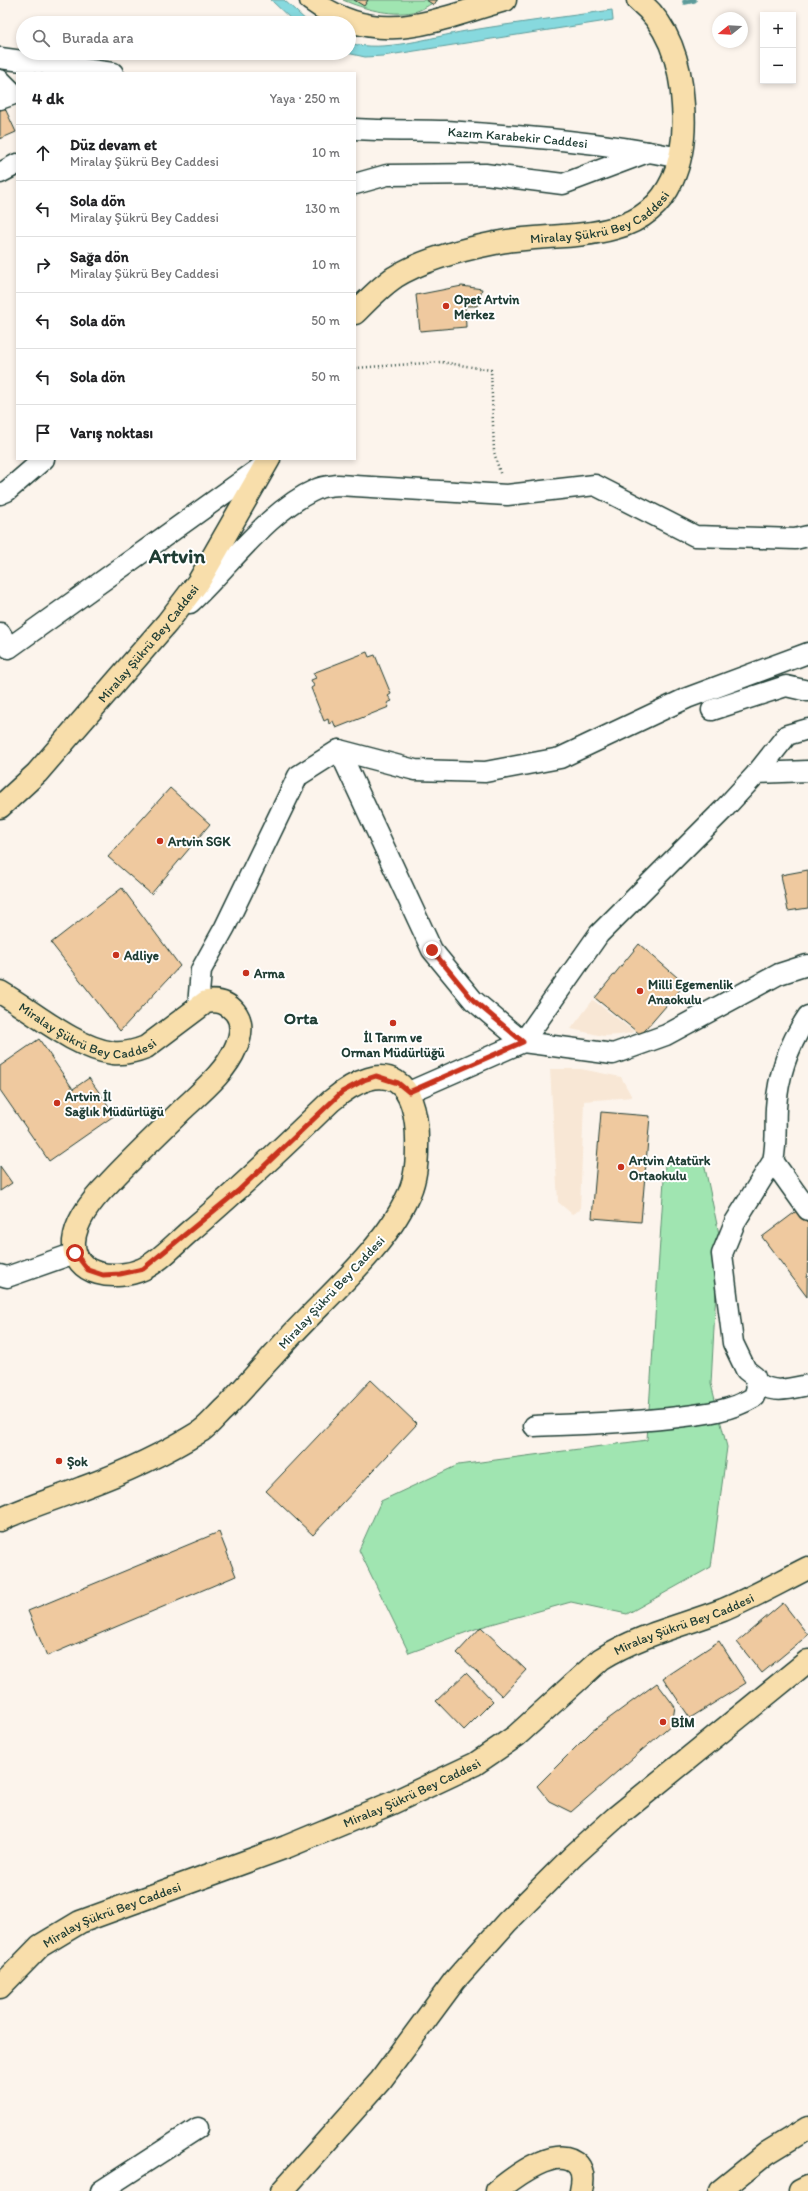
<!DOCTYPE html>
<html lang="tr">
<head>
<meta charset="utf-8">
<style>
  body { margin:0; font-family:Itim,sans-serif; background:#f2f2f2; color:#202124 }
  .controls { position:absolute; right:12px; top:12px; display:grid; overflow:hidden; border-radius:0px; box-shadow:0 2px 6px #0003 }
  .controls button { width:36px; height:36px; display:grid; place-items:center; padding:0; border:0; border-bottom:1px solid #e0e0e0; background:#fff; color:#202124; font:20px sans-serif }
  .compass { position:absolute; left:712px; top:12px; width:36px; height:36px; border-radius:50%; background:#fff; box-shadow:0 2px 6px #0003; rotate:252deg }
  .stop { position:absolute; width:12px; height:12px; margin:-9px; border:3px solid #c8321e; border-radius:50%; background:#fff }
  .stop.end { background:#c8321e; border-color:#fff; box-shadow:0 1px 4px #0008 }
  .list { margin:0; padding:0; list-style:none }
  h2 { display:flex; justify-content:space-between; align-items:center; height:52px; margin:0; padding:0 16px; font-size:17px }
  h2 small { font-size:13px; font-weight:400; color:#757577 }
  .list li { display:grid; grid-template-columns:26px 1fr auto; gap:12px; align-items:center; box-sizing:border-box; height:56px; padding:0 16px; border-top:1px solid #e0e0e0 }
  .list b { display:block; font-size:15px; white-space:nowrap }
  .list p { margin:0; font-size:13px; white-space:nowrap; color:#757577 }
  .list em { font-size:13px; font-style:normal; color:#757577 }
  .icon { flex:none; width:22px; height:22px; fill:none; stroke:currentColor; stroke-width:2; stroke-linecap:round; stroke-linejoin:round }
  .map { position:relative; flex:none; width:808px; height:2191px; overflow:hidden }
  .search { position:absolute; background:#fff; box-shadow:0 2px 6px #0003; left:16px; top:16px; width:340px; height:44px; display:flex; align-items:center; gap:10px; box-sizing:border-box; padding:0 14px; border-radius:22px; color:#757577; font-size:15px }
  .panel { position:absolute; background:#fff; box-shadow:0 2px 6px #0003; left:16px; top:72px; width:340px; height:388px; border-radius:0px }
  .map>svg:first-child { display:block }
  .built { fill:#f8e7d5 }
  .green { fill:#a0e5b1; stroke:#609172 }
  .water { fill:#87d9de; stroke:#5d9b9a }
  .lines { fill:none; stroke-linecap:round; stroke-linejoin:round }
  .stream { stroke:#5d9b9a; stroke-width:5.5 }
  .building { fill:#efc99f; stroke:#1f3d34 }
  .minor-casing { stroke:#1f3d34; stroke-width:23 }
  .major-casing { stroke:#1f3d34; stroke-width:25 }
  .path { stroke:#1f3d34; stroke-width:2.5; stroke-dasharray:1 3; stroke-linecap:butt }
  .minor { stroke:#fff; stroke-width:20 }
  .major { stroke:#f8deab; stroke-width:22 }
  .route { stroke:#c8321e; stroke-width:5 }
  .poi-dot { fill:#c8321e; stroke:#fff; stroke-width:1.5 }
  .labels { text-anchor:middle; stroke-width:4; stroke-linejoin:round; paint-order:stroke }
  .street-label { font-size:13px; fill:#1f3d34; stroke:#fff }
  .poi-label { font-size:13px; font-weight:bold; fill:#1f3d34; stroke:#fff; text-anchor:start }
  .district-label { font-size:17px; font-weight:bold; fill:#1f3d34; stroke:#fff }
  .town-label { font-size:21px; font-weight:bold; fill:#1f3d34; stroke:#fff }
</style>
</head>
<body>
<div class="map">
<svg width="808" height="2191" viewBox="0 0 808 2191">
  <rect width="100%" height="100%" fill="#fcf4ec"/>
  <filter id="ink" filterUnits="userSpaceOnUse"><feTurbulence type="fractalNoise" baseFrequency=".025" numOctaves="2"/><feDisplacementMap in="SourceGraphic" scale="8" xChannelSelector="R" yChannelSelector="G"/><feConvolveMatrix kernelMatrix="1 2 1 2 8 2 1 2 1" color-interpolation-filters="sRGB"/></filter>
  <g filter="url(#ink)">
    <path class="built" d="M593,1000l42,32 -15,3 -17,1 -32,-7z
      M550,1069h31l40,8 11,20 -48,4 -4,109 -8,4 -14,-12z"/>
    <path class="green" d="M343,0h95c-8,4 -17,11 -25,12 -24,4 -49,-3 -70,-12z
      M704,1163l15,71 -8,150 16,63 -16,120 -84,47 -56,-12 -90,25 -72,26 -50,-103 22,-49 77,-36 189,-25 18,-276z"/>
    <path class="water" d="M271,0h13l25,23h-14z
      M612,10l1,10 -230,36 -18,1 -18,-4h2v-10c35,10 82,-6 117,-12 49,-8 97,-14 146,-21z"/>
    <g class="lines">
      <path class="stream" d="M685,2l9,-2"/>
    </g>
    <path class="building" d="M354,0h14l-4,6z
      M426,0h11l-3,5z
      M2,102l14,30 -16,7v-36z
      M462,286l20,3 -5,17h-12l1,21 -46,4 -4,-36z
      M367,652l2,5 6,-2 16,39 -3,2 4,5 -5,2 2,4 -53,21 -3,-7 -4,3 -1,-5 -4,2 -13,-33 3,-2 -3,-6 5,-2 -3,-5z
      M170,788l40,36 -59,70 -43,-37z
      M808,870v38l-20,3 -7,-36z
      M122,888l58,78 -60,65 -69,-88z
      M639,944l46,40 -44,51 -46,-37z
      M39,1039l34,50 16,-11 26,37 -66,46 -49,-71v-24z
      M601,1112l49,4 -9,106 -49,-4z
      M0,1166l12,17 -12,8z
      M798,1210l10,13 -1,74 -45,-60z
      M371,1380l46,44 -104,111 -47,-44z
      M219,1532l17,44 -189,80 -19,-45z
      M783,1603l25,32 -46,38 -25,-31z
      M481,1627l45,43 -24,26 -45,-43z
      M719,1641l27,42 -56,35 -27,-40z
      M466,1673l27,28 -29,29 -28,-29z
      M657,1683l18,24 -3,17 -101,88 -22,-11 -12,-15 55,-55z"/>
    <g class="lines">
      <g class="minor-casing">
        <g id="minor">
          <path d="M0,58l113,15"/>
          <path d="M0,80l14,14 -14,5"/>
          <path id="s1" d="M355,129c30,2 61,1 91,2 78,5 158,11 234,27"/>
          <path d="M0,173l17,-9"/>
          <path d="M355,184l32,-9 98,-1 78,10 85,-32"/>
          <path d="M0,494l7,-3 37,-32"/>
          <path d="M190,603c39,-36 78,-93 127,-114 6,-3 14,-3 21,-4l169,10 88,-10 100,51 100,3 13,-3"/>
          <path d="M0,633l9,15 258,-185"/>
          <path d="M712,710l74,-24 22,5"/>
          <path d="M339,750l93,200 41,50 50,42 76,-108 124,-124 34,-37 51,-2"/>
          <path d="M757,773l30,-38 21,-6"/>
          <path d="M198,1006l3,-36 24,-43 73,-151 41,-26 76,20 70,2 75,-14 127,-60 121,-45"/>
          <path d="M409,1092l114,-50 90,12 53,-19 113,-61 28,-9 1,1"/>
          <path d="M773,1161l35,49"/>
          <path d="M0,1275l7,2 68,-24"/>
          <path d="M757,1383c18,11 32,6 51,2"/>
          <path d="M534,1426c48,-2 96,-3 144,-9 26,-3 53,-6 76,-20l3,-10 -2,-10 -9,-7 -13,-27 -11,-89 13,-32 38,-61c4,-18 2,-35 3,-53 2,-33 13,-64 32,-92"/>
          <path d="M101,2191l97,-63"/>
        </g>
      </g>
      <g class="major-casing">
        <g id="major">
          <path d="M311,0c68,50 122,20 194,0"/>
          <path id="s2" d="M355,313c13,-13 25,-26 40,-36 27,-17 70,-28 100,-34 39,-8 82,-4 120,-15 58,-16 72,-70 68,-123 -2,-39 -13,-79 -45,-105"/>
          <path id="s3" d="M0,807l37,-34 130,-150 32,-42 70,-122"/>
          <path id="s4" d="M0,992c34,20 75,56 113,61 11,1 23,-2 33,-6l60,-45c12,-2 21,0 29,10 8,10 6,24 1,35 -10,25 -35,45 -54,63 -25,25 -50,48 -74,74 -14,14 -32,35 -34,57 -2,36 43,40 69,28 17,-8 32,-25 47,-38 49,-41 94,-85 141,-130 56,-47 88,-21 86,47 0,16 -2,35 -10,50 -23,51 -82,100 -120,142 -21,23 -41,46 -62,68 -8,7 -15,17 -24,23 -37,23 -78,42 -119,57 -27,11 -55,19 -82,32"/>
          <path id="s5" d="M0,1987l40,-41 40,-24 206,-75 106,-44 83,-39 41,-28 85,-77c38,-24 80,-33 122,-49 29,-12 57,-28 85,-42"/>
          <path d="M282,2191l99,-111 74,-100 52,-58 67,-67 41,-37 193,-157"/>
          <path d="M497,2191c17,-14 61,-48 81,-26 6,7 5,17 3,26"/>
          <path d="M720,2191l47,-38 41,-25"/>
          <path d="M800,2191l8,-4"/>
        </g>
      </g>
      <path class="path" d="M355,368l86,-6 50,8 3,82 7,24"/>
      <use href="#minor" class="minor"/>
      <use href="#major" class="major"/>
    </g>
  </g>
  <g class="lines" filter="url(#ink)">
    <path class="route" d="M75,1253l13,17 15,5 17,-1 23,-5 95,-78 104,-99 22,-12 12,-4 22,7 11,9 114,-50 -50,-42 -41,-50"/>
  </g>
  <g class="poi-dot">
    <circle cx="446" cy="306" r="4"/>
    <circle cx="160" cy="841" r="4"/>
    <circle cx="116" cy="955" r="4"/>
    <circle cx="246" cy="973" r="4"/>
    <circle cx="640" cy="991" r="4"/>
    <circle cx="393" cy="1023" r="4"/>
    <circle cx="57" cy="1103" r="4"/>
    <circle cx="621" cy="1167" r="4"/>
    <circle cx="59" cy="1461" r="4"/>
    <circle cx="663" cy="1722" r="4"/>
  </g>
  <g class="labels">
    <g class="street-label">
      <text dy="5" stroke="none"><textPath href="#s1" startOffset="163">Kazım Karabekir Caddesi</textPath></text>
      <text dy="5" stroke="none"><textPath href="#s2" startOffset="270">Miralay Şükrü Bey Caddesi</textPath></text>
      <text dy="5" stroke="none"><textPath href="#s3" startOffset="221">Miralay Şükrü Bey Caddesi</textPath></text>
      <text dy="5" stroke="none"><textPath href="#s4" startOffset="99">Miralay Şükrü Bey Caddesi</textPath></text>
      <text transform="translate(331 1292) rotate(-47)" y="5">Miralay Şükrü Bey Caddesi</text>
      <text dy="5" stroke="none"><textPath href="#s5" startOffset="784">Miralay Şükrü Bey Caddesi</textPath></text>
      <text dy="5" stroke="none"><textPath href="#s5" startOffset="460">Miralay Şükrü Bey Caddesi</textPath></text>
      <text dy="5" stroke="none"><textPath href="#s5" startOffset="136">Miralay Şükrü Bey Caddesi</textPath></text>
    </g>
    <g class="poi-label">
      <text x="454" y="304">Opet Artvin<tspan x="454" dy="15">Merkez</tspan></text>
      <text x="168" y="846">Artvin SGK</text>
      <text x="124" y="960">Adliye</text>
      <text x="254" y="978">Arma</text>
      <text x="648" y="989">Milli Egemenlik<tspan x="648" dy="15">Anaokulu</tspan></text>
      <text x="393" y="1042" text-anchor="middle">İl Tarım ve<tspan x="393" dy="15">Orman Müdürlüğü</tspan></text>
      <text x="65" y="1101">Artvin İl<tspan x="65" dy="15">Sağlık Müdürlüğü</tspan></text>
      <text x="629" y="1165">Artvin Atatürk<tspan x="629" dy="15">Ortaokulu</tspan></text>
      <text x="67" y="1466">Şok</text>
      <text x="671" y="1727">BİM</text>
    </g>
    <g class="district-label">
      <text x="301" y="1024">Orta</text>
    </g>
    <g class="town-label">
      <text x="177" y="563">Artvin</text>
    </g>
  </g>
</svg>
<div class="controls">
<button>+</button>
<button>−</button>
</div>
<svg class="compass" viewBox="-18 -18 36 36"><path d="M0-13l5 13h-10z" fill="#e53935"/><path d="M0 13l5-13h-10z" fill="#757577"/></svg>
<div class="stop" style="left:75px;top:1253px"></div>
<div class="stop end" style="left:432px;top:950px"></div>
<div class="search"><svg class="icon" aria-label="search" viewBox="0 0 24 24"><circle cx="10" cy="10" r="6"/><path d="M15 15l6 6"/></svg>Burada ara</div>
<section class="panel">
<h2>4 dk<small>Yaya · 250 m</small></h2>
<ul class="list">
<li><svg class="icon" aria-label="ahead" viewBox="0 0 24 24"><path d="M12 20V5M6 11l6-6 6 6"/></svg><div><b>Düz devam et</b><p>Miralay Şükrü Bey Caddesi</p></div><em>10 m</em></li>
<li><svg class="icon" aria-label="left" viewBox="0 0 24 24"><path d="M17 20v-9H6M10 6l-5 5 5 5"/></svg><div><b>Sola dön</b><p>Miralay Şükrü Bey Caddesi</p></div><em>130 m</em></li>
<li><svg class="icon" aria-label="right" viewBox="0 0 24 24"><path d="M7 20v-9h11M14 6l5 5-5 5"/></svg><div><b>Sağa dön</b><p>Miralay Şükrü Bey Caddesi</p></div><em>10 m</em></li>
<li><svg class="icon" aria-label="left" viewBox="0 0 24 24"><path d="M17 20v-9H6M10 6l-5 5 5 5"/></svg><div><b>Sola dön</b></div><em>50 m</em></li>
<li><svg class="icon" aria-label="left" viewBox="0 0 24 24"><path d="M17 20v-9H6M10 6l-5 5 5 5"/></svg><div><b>Sola dön</b></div><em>50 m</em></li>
<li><svg class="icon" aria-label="arrive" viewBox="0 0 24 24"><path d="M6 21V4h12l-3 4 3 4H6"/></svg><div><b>Varış noktası</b></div></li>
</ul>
</section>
</div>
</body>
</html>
